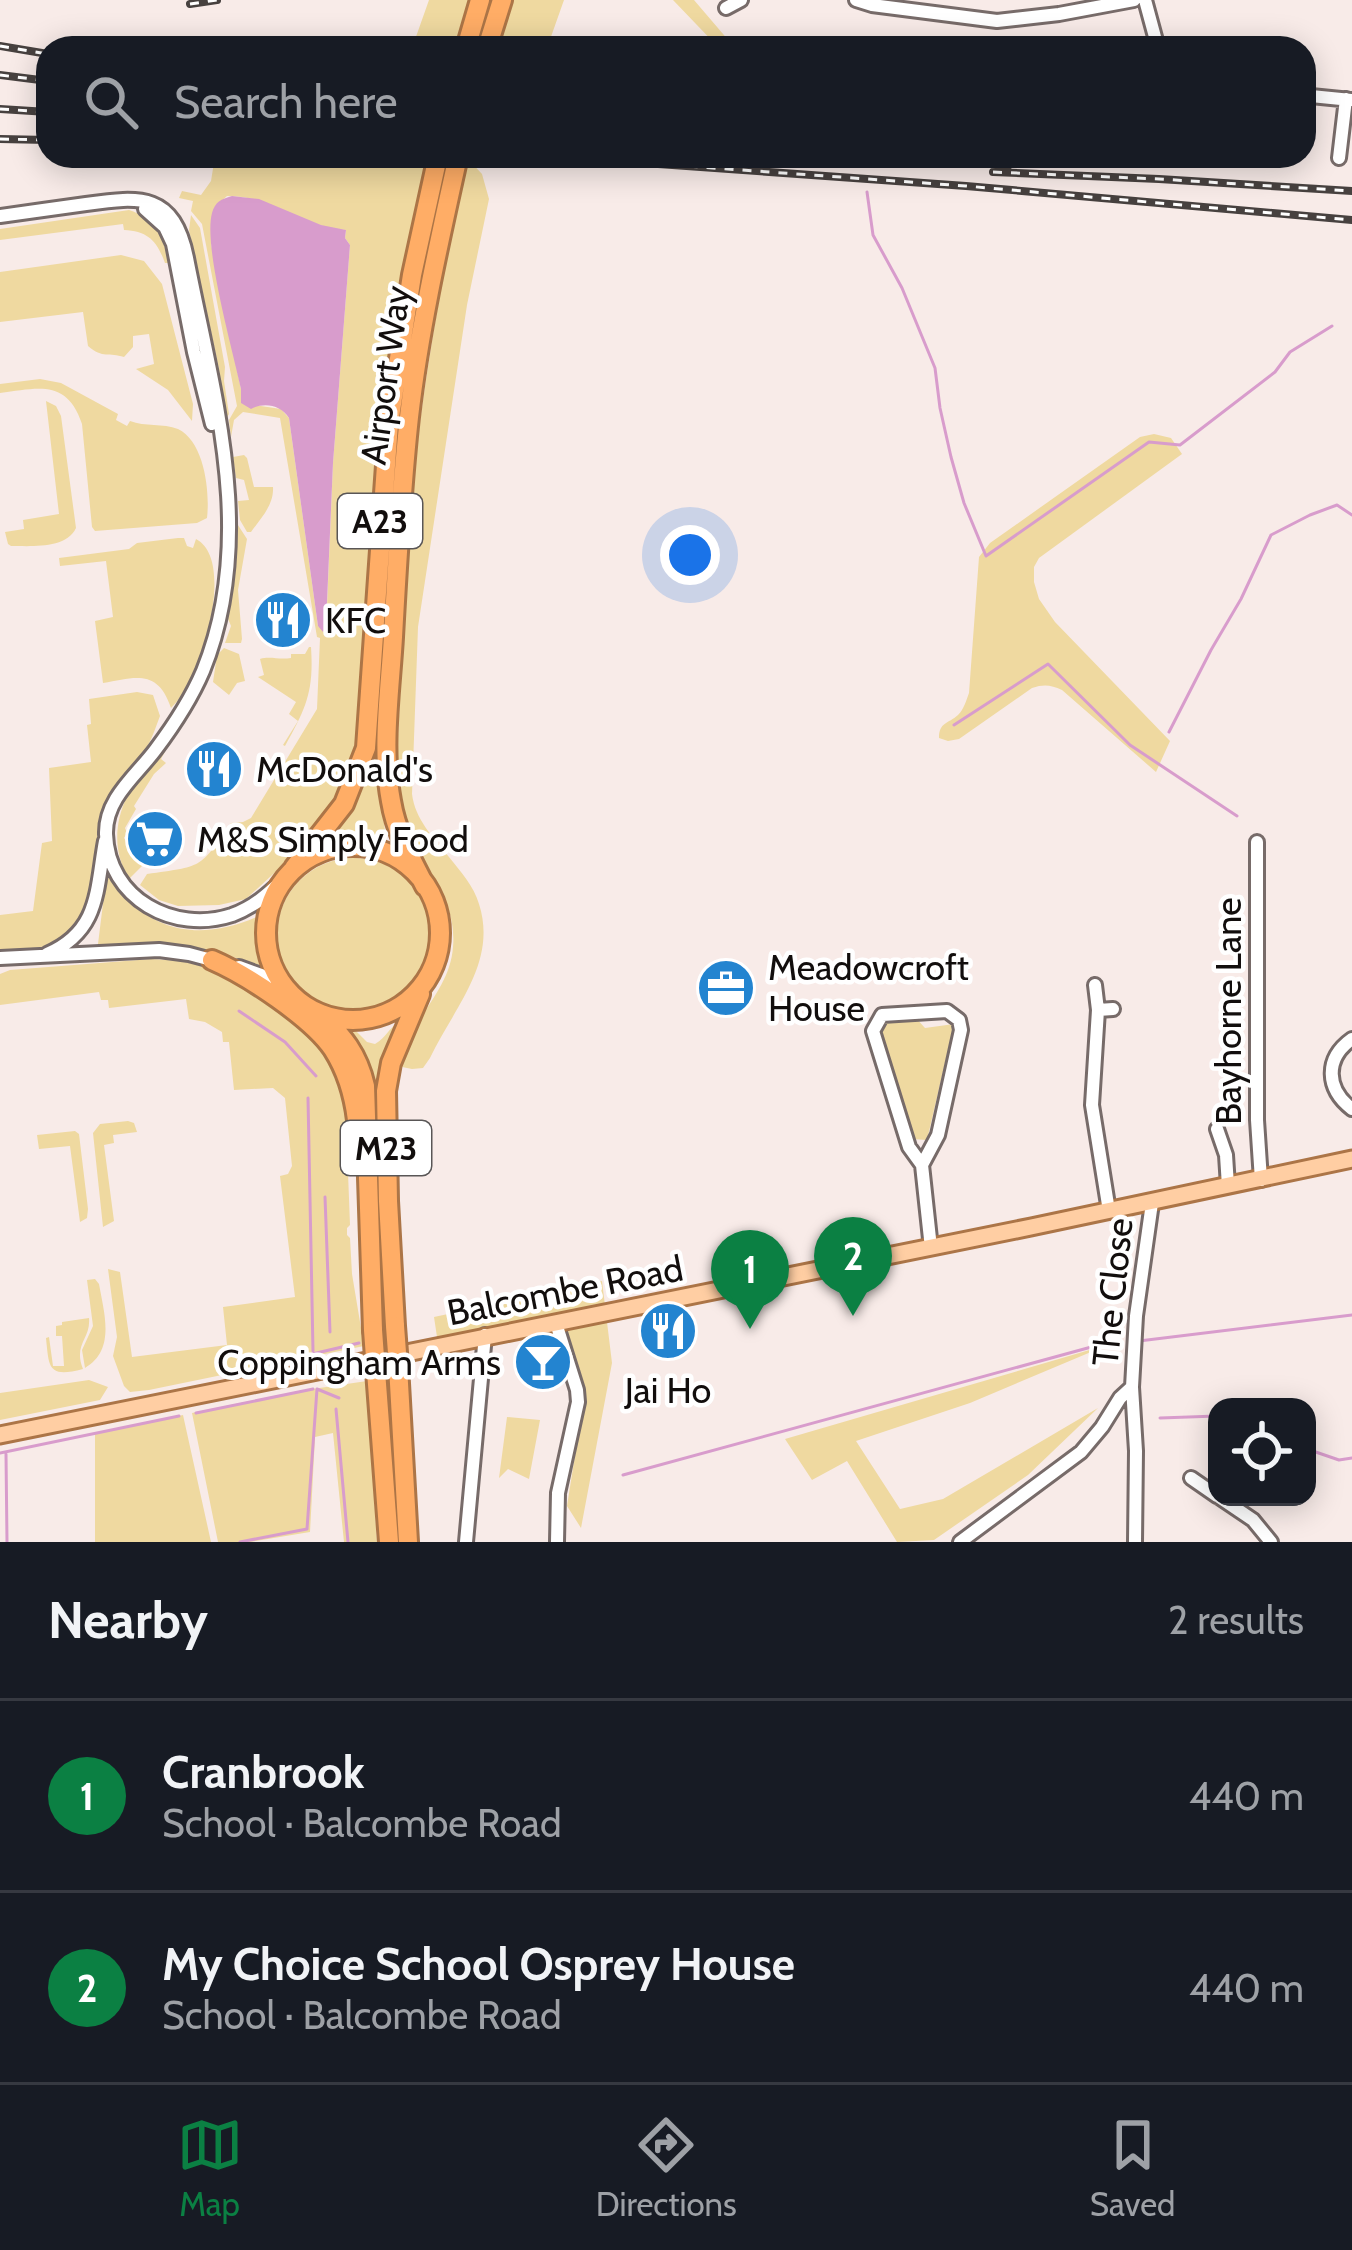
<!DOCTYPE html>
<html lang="en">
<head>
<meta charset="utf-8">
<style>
  body { margin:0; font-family:Cabin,sans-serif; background:#242831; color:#f1f3f6 }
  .controls { position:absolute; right:36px; bottom:36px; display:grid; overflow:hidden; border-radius:24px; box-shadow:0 6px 30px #0003 }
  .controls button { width:108px; height:108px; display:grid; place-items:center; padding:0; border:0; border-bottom:3px solid #363941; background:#171b24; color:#f1f3f6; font:60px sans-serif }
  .you { position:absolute; left:690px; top:555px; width:42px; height:42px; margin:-30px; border:9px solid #fff; border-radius:50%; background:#1a73e8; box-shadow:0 0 0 18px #1a73e833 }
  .badge { display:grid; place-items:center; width:78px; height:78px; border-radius:50%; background:#0b8043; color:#fff; font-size:39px; font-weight:700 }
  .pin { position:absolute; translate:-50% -99px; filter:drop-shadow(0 3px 6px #0008) }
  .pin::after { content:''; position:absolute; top:63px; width:42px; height:36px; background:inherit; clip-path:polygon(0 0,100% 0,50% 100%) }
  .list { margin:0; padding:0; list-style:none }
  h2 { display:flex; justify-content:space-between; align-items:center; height:156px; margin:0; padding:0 48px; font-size:51px }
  h2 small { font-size:39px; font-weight:400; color:#9ea1a6 }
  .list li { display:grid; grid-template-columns:78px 1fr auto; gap:36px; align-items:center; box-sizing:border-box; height:192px; padding:0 48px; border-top:3px solid #363941 }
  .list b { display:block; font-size:45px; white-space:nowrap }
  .list p { margin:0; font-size:39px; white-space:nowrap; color:#9ea1a6 }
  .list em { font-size:39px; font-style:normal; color:#9ea1a6 }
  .icon { flex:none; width:66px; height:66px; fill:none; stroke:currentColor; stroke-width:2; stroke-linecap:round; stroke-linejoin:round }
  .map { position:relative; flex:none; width:1352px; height:1542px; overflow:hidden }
  .search { position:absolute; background:#171b24; box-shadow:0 6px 30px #0003; left:36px; right:36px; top:36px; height:132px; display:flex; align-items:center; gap:30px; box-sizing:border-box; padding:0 42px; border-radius:36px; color:#9ea1a6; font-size:45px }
  .sheet { height:540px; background:#171b24 }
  nav { display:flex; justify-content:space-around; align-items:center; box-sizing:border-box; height:168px; border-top:3px solid #363941; background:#171b24; font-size:33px; color:#9ea1a6 }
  nav a { display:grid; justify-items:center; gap:6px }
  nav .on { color:#0b8043 }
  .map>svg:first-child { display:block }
  .green { fill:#efd9a0; fill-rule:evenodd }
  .water { fill:#d89ccc }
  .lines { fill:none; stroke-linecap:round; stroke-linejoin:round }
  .stream { stroke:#d89ccc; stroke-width:3 }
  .minor-casing { stroke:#776b69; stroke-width:18 }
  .major-casing { stroke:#ac7547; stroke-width:21 }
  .highway-casing { stroke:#ac7547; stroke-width:24 }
  .minor { stroke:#fff; stroke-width:12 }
  .major { stroke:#ffcea3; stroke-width:15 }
  .highway { stroke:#ffad66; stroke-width:18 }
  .rail-casing { stroke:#47413f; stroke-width:8 }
  .rail { stroke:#fff; stroke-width:3; stroke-dasharray:9; stroke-linecap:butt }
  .highway-bridge-casing { stroke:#ac7547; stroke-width:24; stroke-linecap:butt }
  .highway-bridge { stroke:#ffad66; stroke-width:18 }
  .labels { text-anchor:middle; stroke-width:9; stroke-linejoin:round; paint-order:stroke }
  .shield { fill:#fff; stroke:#595656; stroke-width:3 }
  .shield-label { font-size:33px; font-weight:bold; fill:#120e0d }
  .street-label { font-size:36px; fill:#120e0d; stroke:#fff }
  .poi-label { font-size:36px; fill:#120e0d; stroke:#fff; text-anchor:start }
</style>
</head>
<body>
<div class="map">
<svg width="1352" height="1542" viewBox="0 0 1352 1542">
  <rect width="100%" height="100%" fill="#f8ebe8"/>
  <path class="green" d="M429,0h43l-15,48h-45z
    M513,0h51l-17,48h-49z
    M673,0h21l41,48h-16z
    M215,156l173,9 2,-9h38l-30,157 -22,162 -7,74 -10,196 -14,40 -17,30 -44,49 -38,35 -27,6 -41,1 -19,-6 -19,-15 7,-11c55,-8 52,-4 84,-51l12,-1 8,-4 66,-109 3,-71 -3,-1 -37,-219 -37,-6 -9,8 -3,17 -2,-17 8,-14 -35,-182 -11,-13 2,-10 -14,-3 3,-7 19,4 10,-14zM227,196c47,0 80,33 119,34l-1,8 5,7 -17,218 -7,167 -8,-4 -29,-208 -8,-9 -40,-6v-14l-30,-145 3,-36z
    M467,158l15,16 7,25 -22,106 -49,322 -6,167c3,25 21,43 37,63 11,14 25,29 30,47 19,59 -26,105 -49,154l-7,10 -11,1 -10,-2c4,-46 48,-74 51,-120 4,-45 -25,-74 -43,-112 -9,-21 -12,-41 -14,-64 7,-116 10,-234 24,-349 12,-89 28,-177 47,-264z
    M129,210c27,9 35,27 40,53h-4c-8,-22 -17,-32 -41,-33l-1,-6 -123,16v-11z
    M191,215l9,13 25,139 -1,14 5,33 -3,5 -7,-50 -30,-139z
    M121,255l23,6 18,23 31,120 -1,17 -24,-31 -32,-21 18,-5 -5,-30 -16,2v11l-9,10c-15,-5 -21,2 -36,-11l-5,-34 -83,10v-50z
    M40,379l21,4 57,31 -2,6 11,6 3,-5c15,6 33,2 48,8 27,13 32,64 29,89l-10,5 -102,8 -3,-4 -10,-103c-15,-45 -43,-36 -82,-31v-9z
    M46,401l10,5 5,10 15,112c-10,21 -44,18 -65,18l-3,-2 -3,-12 19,-3 -1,-9 36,-6z
    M1154,434l17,4 11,16 -143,104 -5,9v15l5,17 16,23 115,119 -14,31 -94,-82c-11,-5 -18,-6 -30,-2l-73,51 -11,2 -9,-3c0,-16 9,-14 19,-23 6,-6 8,-14 11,-22l10,-136 11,-14 150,-106z
    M244,455l3,3 7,29h19c1,18 -12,31 -22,45h-4l-7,-12 -2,-19 11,-1 -5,-20 -8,-2 -3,-21z
    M389,521l3,1 -11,280 6,43 -33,-7 -28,5 20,-28 28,-71z
    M236,522l11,17 -9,51 4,49 -1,4h-16l6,-17 -5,-12 8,-43z
    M178,538h6l3,8 6,2 3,-9c42,22 3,145 -25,169 -13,-39 -35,-31 -68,-25l-8,-62 18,-4 -7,-56 -46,5 -1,-8 70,-9 8,-6z
    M309,647h2c3,45 -5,61 -26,99l-2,-1 15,-24 -9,-7 7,-12 -38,-25 6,-2 -4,-16c10,-3 19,1 31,-1v-4h14z
    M224,648l15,6 6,27 -8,2 -8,12 -16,-13 4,-27z
    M137,692l16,3 7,21c-5,13 -10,30 -20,41 -12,16 -25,26 -33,45 -18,43 1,119 -52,141 -16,7 -38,6 -55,7v-35l33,-4 9,-68 10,-2 -3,-73 42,-6 -4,-37 4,-1 -2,-25z
    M168,746l-7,13 5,4 -12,11 -20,32 2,3 -11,19 2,5 -3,5 7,9 18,12 -20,20c-29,-48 0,-102 39,-133z
    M277 935a77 77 0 1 1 154 0a77 77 0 1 1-154 0Z
    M107,871c7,9 14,22 24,31 37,36 83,34 128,14l-1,27 5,25c-12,-4 -24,-10 -37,-13 -43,-12 -85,-11 -128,-11z
    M151,959l32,2 39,10 34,18 70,59 19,46 5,131 -3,3v7l3,3 2,36 12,72 -215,44 -19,2 -6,-6 -11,-30 4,-19 -9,-68 12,3 12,85 95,-12 -4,-38 72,-10 -15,-121 8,-2 4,-8 -7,-68 -12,-10 -39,2 -5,-48h-6l-1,-10 -17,-10 -16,-3 -3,-20 -77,9 -1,-8h-7l-2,-8 -99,13v-31l10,-4z
    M915,1017l10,11 29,-4 -27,116 -15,-1 -34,-106 6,-12z
    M401,1021l-22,71h-6l-25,-60h9l10,10 8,2c11,-6 14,-17 26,-23z
    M128,1121l6,2 3,9 -24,3 1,8 -10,2 10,76 -11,6 -10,-94 7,-9z
    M75,1131l4,3 9,75 -1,9 -7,4 -10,-76 -31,3 -2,-14z
    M95,1279l4,5c5,29 17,66 -14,84l-3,-18 11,-24 -6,-46z
    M602,1281l10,82 -31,165 -14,-22 18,-114 -19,-58 -129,3 -3,-20z
    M89,1318c2,21 -16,26 -6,51 -35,9 -34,-1 -37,-31l3,-1 4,29h11l-2,-30h-6v-10l6,-1v-3z
    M1110,1344l-140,59 -114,38 44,68 43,-10 155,-91 -70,67 -94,65 -37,2 -50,-81 -35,19 -27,-41z
    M89,1380l19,7 -8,13 -100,20v-27z
    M367,1381l10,161h-33l-11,-109 -18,4 -5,95 -60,10h-32l-26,-129 107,-22z
    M183,1415l28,127h-116v-108z
    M507,1417l33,3 -11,59 -21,-10 -9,9z"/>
  <path class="water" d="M232,196l27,3 62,26 25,5 -1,8 5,7 -17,218 -7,163 -3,6 -5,-6 -29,-208c-8,-13 -25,-16 -38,-9l-10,-6v-14c-8,-38 -38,-143 -29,-176 3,-11 9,-14 20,-17z"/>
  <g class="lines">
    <path class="stream" d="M867,192l6,43 29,53 33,80 5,40 11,49 13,46 22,53 163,-114 31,3 95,-73 15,-20 42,-26
      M954,725l94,-61 82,81 107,71
      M1169,732l42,-82 30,-51 30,-64 39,-20 27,-10 15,10
      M239,1011l46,31 31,34
      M308,1098l5,253
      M325,1197l5,135
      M1139,1341l213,-26
      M308,1355l51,-12
      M336,1409l12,133
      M196,1413l117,-24
      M1160,1418l57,-2
      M1307,1449l32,11 13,-2
      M0,1453l179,-37
      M6,1454l1,88
      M623,1475l472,-129 23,-3
      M240,1542l67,-13 10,-140 22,9"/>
    <g class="minor-casing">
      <path id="minor" d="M856,0l16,5 125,16 62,-7 75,-14
        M1145,0l13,48
        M726,8l15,-8
        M1304,98l7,-2 40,4
        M1339,158l7,-59
        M145,209l20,18 8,17 21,108 18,72
        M0,216c29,-4 57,-8 86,-12 55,-8 88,-11 101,54 26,135 71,278 16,413 -12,28 -29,54 -47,78 -19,26 -51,49 -50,85 2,65 68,100 126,81 22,-8 36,-21 52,-36
        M1257,842v278l4,60
        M47,954c53,-23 49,-64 58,-113
        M0,958l159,-8 30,4 30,8
        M239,967l22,8 36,24
        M1095,985l3,25
        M1352,1039c-28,20 -26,50 0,70
        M1217,1129l9,26 2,31
        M922,1165l16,-30 23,-105 -2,-10 -12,-9 -65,4 -9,16 36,116 13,18 9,83
        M1109,1211l-17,-106 6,-95 15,-1
        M556,1323l21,67 1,12 -20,91 -1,49
        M1132,1387l4,64 -1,91
        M1191,1478l26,18
        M1219,1497l34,23 18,22
        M466,1542l19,-207
        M960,1542l121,-90 21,-25 18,-29 12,-11 4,-71 16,-113"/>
    </g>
    <g class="major-casing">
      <path id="major" d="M0,1435l1031,-208 321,-68"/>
    </g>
    <g class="highway-casing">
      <path id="highway" d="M466,48l14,-48
        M487,48l15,-48
        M266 933a87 87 0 1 1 174 0a87 87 0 1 1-174 0Z
        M294,868l50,-64 22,-56 23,-325 23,-148 26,-119
        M425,886c-14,-27 -29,-54 -34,-85 -10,-53 -1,-111 2,-164 4,-74 8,-147 16,-220 10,-87 30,-175 49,-261
        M212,960c35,15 100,58 121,89 14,22 21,46 24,71
        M319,1015c24,20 39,40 46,71l8,244
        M395,1326l-7,-125 -2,-110 5,-28 29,-69
        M398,1366l10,176
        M376,1371l13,171"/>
    </g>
    <use href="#minor" class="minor"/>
    <use href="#major" class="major"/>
    <use href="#highway" class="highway"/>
    <g class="rail-casing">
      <path id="rail" d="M190,4l27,-4
        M0,46l48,8
        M0,75l48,6
        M0,109l48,3
        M0,139l48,1
        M545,156l421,30 386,34
        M847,156l162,9
        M993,172l166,7 193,12"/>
    </g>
    <use href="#rail" class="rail"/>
    <g class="highway-bridge-casing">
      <path id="highway-bridge" d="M395,1326l3,40
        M373,1330l3,41"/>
    </g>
    <use href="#highway-bridge" class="highway-bridge"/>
  </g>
  <defs>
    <g id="restaurant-disc" transform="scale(3)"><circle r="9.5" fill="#2384d0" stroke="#fff"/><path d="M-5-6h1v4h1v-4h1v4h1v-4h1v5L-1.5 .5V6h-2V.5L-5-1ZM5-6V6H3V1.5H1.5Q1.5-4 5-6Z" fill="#fff"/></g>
    <g id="supermarket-disc" transform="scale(3)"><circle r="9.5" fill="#2384d0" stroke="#fff"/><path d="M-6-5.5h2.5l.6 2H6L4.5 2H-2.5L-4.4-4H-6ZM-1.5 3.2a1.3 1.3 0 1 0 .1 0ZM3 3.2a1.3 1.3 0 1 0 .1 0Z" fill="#fff"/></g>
    <g id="office-disc" transform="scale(3)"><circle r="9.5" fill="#2384d0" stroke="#fff"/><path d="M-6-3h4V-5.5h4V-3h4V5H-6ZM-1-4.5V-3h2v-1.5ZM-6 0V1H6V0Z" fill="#fff"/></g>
    <g id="bar-disc" transform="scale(3)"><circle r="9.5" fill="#2384d0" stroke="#fff"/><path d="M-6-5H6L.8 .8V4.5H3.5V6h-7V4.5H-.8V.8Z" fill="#fff"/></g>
  </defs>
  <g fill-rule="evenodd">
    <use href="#restaurant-disc" x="283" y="620"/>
    <use href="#restaurant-disc" x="214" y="769"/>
    <use href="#supermarket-disc" x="155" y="839"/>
    <use href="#office-disc" x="726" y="988"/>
    <use href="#restaurant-disc" x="668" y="1331"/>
    <use href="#bar-disc" x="543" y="1362"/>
  </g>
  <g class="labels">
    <g class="shield">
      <rect x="338" y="494" width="84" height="54" rx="9"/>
      <rect x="341" y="1121" width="90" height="54" rx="9"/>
    </g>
    <g class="shield-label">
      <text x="380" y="533">A23</text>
      <text x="386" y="1160">M23</text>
    </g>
    <g class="street-label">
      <text transform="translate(385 375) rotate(-82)" y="13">Airport Way</text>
      <text transform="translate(1228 1011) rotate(-90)" y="13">Bayhorne Lane</text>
      <text transform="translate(565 1290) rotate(-11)" y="13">Balcombe Road</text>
      <text transform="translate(1112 1292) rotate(-84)" y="13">The Close</text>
    </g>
    <g class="poi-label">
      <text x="325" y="633">KFC</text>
      <text x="256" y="782">McDonald's</text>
      <text x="197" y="852">M&amp;S Simply Food</text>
      <text x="768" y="980">Meadowcroft<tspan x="768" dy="41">House</tspan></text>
      <text x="501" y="1375" text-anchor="end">Coppingham Arms</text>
      <text x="668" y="1403" text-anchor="middle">Jai Ho</text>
    </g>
  </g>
</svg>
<div class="controls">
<button><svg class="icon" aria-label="locate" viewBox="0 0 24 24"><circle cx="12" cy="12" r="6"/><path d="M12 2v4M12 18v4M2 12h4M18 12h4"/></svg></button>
</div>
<div class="you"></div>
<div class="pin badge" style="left:750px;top:1329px">1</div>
<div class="pin badge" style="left:853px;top:1316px">2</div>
<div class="search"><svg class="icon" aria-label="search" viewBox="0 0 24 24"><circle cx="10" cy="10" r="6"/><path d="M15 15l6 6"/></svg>Search here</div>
</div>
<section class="sheet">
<h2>Nearby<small>2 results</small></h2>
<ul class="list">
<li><span class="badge">1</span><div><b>Cranbrook</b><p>School · Balcombe Road</p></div><em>440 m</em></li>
<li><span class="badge">2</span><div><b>My Choice School Osprey House</b><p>School · Balcombe Road</p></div><em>440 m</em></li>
</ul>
</section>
<nav>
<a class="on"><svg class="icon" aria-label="map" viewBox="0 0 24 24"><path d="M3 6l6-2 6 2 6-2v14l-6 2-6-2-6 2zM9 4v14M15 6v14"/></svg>Map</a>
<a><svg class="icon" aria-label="directions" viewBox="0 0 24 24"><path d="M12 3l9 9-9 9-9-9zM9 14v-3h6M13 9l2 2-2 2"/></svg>Directions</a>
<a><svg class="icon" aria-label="saved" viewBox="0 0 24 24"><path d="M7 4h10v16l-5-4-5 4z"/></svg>Saved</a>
</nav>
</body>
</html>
